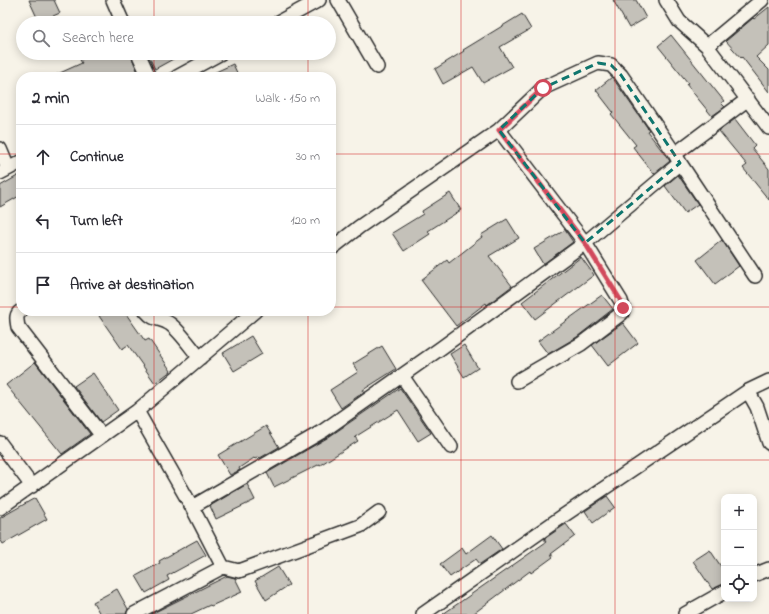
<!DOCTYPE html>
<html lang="en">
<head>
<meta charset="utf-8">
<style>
  body { margin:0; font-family:"Indie Flower",sans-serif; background:#f7f7f7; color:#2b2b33 }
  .controls { position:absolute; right:12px; bottom:12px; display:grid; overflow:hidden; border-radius:8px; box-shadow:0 2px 10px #0003 }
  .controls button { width:36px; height:36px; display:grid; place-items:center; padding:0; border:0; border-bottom:1px solid #e1e1e2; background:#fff; color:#2b2b33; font:20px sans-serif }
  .stop { position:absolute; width:12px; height:12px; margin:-9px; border:3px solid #d1495b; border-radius:50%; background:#fff }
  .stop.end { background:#d1495b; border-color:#fff; box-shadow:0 1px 4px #0008 }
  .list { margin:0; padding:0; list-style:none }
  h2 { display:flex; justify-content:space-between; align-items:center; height:52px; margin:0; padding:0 16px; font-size:17px }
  h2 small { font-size:13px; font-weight:400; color:#7c7c81 }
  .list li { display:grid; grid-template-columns:26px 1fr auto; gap:12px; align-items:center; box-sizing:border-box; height:64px; padding:0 16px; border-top:1px solid #e1e1e2 }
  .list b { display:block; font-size:15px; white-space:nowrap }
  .list em { font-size:13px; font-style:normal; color:#7c7c81 }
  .icon { flex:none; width:22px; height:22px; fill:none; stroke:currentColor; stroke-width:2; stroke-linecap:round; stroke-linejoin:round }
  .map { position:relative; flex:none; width:769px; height:614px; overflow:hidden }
  .search { position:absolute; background:#fff; box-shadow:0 2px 10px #0003; left:16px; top:16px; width:320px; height:44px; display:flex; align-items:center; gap:10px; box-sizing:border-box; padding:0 14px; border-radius:22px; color:#7c7c81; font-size:15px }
  .panel { position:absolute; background:#fff; box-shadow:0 2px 10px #0003; left:16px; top:72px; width:320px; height:244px; border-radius:16px }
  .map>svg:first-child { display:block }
  .building { fill:#c4c1b9; stroke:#2b2b2b }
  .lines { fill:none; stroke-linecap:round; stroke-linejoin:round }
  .minor-casing { stroke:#2b2b2b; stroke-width:16 }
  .minor { stroke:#f7f3e8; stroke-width:13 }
  .route { stroke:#d1495b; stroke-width:5 }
  .marked { fill:none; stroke:#0f766e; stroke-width:3; stroke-dasharray:8 5; stroke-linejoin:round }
  .grid { fill:none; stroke:#d62828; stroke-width:1; stroke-opacity:0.55 }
</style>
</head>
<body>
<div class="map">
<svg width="769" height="614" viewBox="0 0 769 614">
  <rect width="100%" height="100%" fill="#f7f3e8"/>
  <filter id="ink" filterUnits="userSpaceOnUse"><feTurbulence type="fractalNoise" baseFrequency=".025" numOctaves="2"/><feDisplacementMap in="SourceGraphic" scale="8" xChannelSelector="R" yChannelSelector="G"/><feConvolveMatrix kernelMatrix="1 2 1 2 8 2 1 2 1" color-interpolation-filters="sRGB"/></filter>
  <g filter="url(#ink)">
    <path class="building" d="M29,0h25l6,13 -21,9z
      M613,0h23l10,18 -17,10z
      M769,7v38l-13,12 13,13v22l-27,-35 -1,1 -15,-17 27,-23 1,1z
      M522,14l9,15 -31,18 12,20 -29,16 -10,-16 -30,17 -8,-15 29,-18 -1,-1z
      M671,35l53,66 -3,2 4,4 -13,9 -26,-32 2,-1 -30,-37z
      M94,53h36l9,22 -4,2h-84l31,-14 -2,-3z
      M147,53h37l-29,16z
      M233,64l6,13h-34z
      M612,77l37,53 -2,1 23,30 -16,13 -21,-27 3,-2 -25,-31 2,-2 -17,-22z
      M735,119l20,26 -3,3 17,21v31l-26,-32 4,-3 -28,-34z
      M21,174v21l-21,12v-21z
      M678,175l20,29 -13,9 -20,-27z
      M450,193l11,17 -33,21 2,3 -26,17 -12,-18 31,-19 -1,-3z
      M507,219l12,19 -30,18 23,30 -25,19 -1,-2 -30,23 -35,-46 26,-20 2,3 33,-26 -1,-2z
      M565,230l8,12 -30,22 -9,-15z
      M722,240l17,26 -24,18 -18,-24z
      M581,257l13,18 -59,44 -13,-17z
      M602,295l11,14 -36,28 -29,17 -10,-13z
      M106,311h18l21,30 4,-2 22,32 -16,12 -27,-38 -6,4 -23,-33z
      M623,323l15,20 -30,23 -16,-21z
      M251,336l11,18 -28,17 -11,-18z
      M464,345l14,23 -14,9 -14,-23z
      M382,346l14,23 -33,21 1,2 -23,16 -11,-18 28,-18 -5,-8z
      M35,362l55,72 -28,20 -56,-69z
      M93,373l25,37 -17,12 -27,-36z
      M400,388l31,45 -13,8 -20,-31 -43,27 3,4 -38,24v-1l-46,23 -7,-14 60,-35z
      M266,426l13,21 -19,11 -1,-1 -4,2 -1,-1 -15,10 1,2 -10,5 -12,-20z
      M247,484l8,16 -39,19 -6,-13z
      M607,496l8,11 -22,16 -8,-12z
      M35,498l12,21 -44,25 -3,-5v-21z
      M566,524l9,12 -24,18 2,3 -22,16 -1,-2 -57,43h-30l103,-72 -2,-3z
      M492,535l10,14 -22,15 -4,-5 -26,18 -10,-13 22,-16 4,6z
      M197,540l9,15 -39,21 2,4 -23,13 -10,-17 24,-13 -1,-2z
      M710,550l14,21v13l-12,5 -19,-28z
      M278,567l11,18 -23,15 -11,-19z
      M227,576l8,2 7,14 -31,14 -1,-1 -19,9h-40z
      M117,589l11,20 -2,5h-26l-7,-12z"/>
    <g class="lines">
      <g class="minor-casing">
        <path id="minor" d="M113,0l10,23
          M338,0l39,67
          M666,0l13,21 28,25 62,82
          M277,23l42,-23
          M707,46l55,-46
          M138,53l11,24
          M177,77l44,-24
          M499,130l44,-42 55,-25 13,2 10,10 54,79
          M0,149l8,19
          M680,163l75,113
          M0,173l21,-11
          M331,249l28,-22 140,-97 86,113 36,58 2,7 -1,5 -41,31 -64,37
          M21,311c-6,4 -4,9 -3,16l84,109
          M146,311c9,11 15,6 24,13 10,7 22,25 30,34
          M402,376l49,71
          M748,391l9,16 12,36
          M137,411l118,-100
          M0,443l32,43
          M0,508l137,-97 55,96
          M223,567l16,4 121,-45 19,-14
          M754,575l15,-6
          M134,614l89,-47 -31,-60 131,-76 118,-83 144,-105 95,-80 -5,-9 73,-55
          M423,614l140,-98 185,-125 21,-10
          M685,614l39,-22"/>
      </g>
      <use href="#minor" class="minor"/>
    </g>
  </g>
  <g class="lines" filter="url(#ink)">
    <path class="route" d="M543,88l-44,42 86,113 36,58 2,7"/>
  </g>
  <path class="marked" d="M598,63l13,2 10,10 59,88 -95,80 -86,-113 44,-42z"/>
  <path class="grid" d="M154,0v23M308,0v23M461,0v614M615,0v614M154,53v24M308,53v24M0,154h21M331,154h438M0,307h21M331,307h438M154,311v303M308,311v303M0,460h769"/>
</svg>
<div class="controls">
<button>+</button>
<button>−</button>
<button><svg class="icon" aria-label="locate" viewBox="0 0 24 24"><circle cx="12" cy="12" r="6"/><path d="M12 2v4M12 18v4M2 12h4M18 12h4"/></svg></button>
</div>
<div class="stop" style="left:543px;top:88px"></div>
<div class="stop end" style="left:623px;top:308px"></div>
<div class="search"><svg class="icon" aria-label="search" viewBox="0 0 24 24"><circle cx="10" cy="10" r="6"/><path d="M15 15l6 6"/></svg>Search here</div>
<section class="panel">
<h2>2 min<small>Walk · 150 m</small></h2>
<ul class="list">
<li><svg class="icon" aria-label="ahead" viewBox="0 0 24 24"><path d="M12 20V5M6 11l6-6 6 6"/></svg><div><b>Continue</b></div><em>30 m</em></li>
<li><svg class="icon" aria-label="left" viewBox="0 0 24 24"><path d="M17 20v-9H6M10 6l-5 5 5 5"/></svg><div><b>Turn left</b></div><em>120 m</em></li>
<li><svg class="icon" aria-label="arrive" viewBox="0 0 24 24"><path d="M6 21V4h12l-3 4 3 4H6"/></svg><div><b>Arrive at destination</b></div></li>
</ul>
</section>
</div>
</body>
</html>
